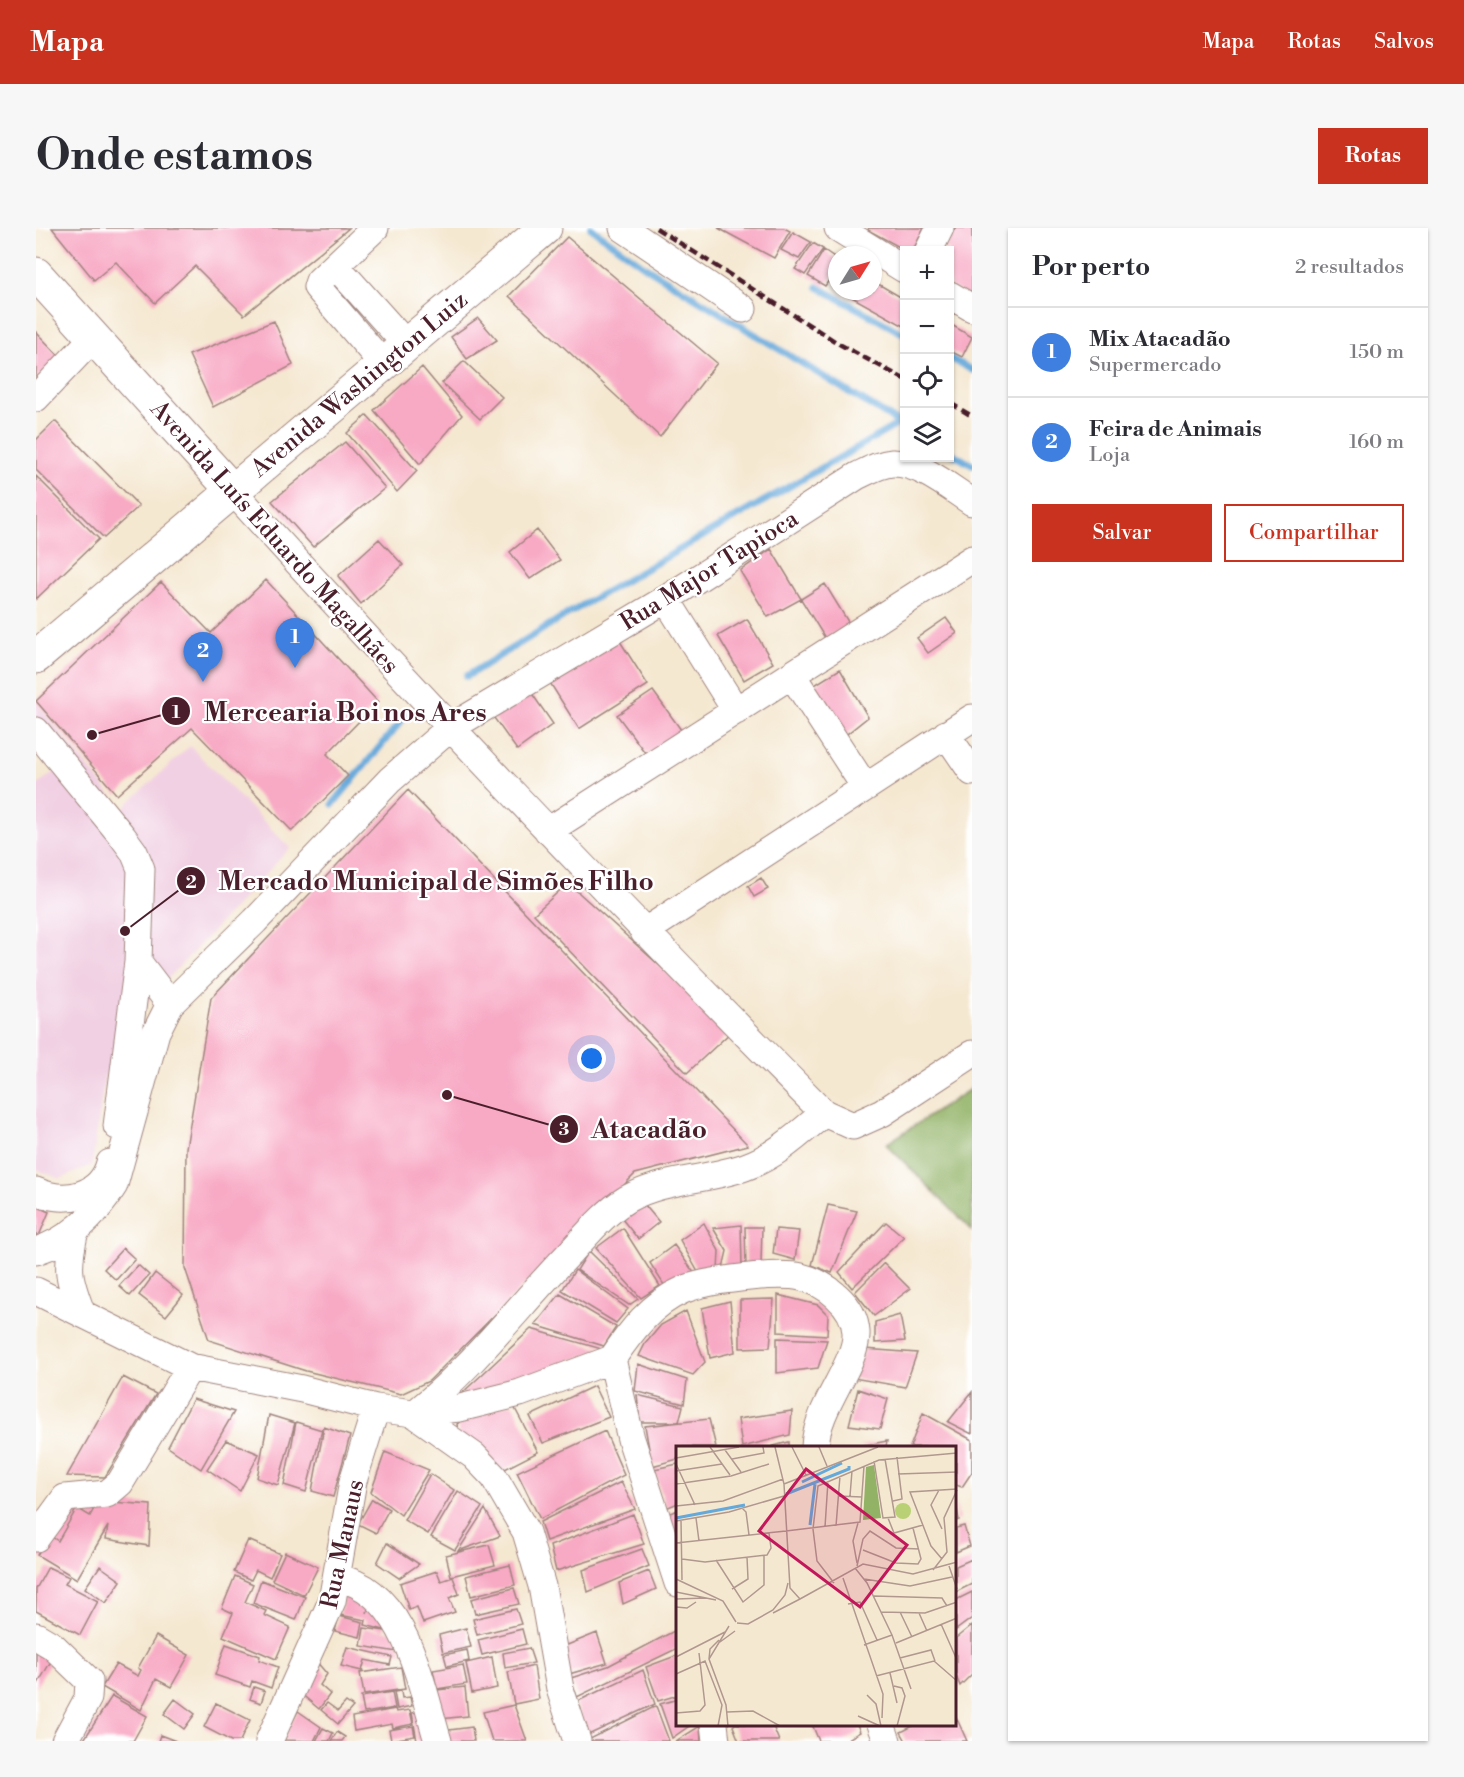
<!DOCTYPE html>
<html lang="pt">
<head>
<meta charset="utf-8">
<style>
  body { margin:0; font-family:"Libre Bodoni",serif; background:#f7f7f7; color:#2b2b33 }
  .controls { position:absolute; right:18px; top:18px; display:grid; overflow:hidden; border-radius:0px; box-shadow:0 2px 4px #0004 }
  .controls button { width:54px; height:54px; display:grid; place-items:center; padding:0; border:0; border-bottom:2px solid #e1e1e2; background:#fff; color:#2b2b33; font:30px sans-serif }
  .compass { position:absolute; left:792px; top:18px; width:54px; height:54px; border-radius:50%; background:#fff; box-shadow:0 2px 4px #0004; rotate:53deg }
  .you { position:absolute; left:556px; top:831px; width:21px; height:21px; margin:-15px; border:4px solid #fff; border-radius:50%; background:#1a73e8; box-shadow:0 0 0 9px #1a73e833 }
  .badge { display:grid; place-items:center; width:39px; height:39px; border-radius:50%; background:#c8321e; color:#fff; font-size:20px; font-weight:700 }
  .pin { position:absolute; translate:-50% -50px; filter:drop-shadow(0 2px 3px #0008) }
  .pin::after { content:''; position:absolute; top:32px; width:21px; height:18px; background:inherit; clip-path:polygon(0 0,100% 0,50% 100%) }
  .list { margin:0; padding:0; list-style:none }
  h2 { display:flex; justify-content:space-between; align-items:center; height:78px; margin:0; padding:0 24px; font-size:26px }
  h2 small { font-size:20px; font-weight:400; color:#7c7c81 }
  .list li { display:grid; grid-template-columns:39px 1fr auto; gap:18px; align-items:center; box-sizing:border-box; height:90px; padding:0 24px; border-top:2px solid #e1e1e2 }
  .list b { display:block; font-size:22px; white-space:nowrap }
  .list p { margin:0; font-size:20px; white-space:nowrap; color:#7c7c81 }
  .list em { font-size:20px; font-style:normal; color:#7c7c81 }
  .actions { display:flex; gap:12px; padding:18px 24px }
  .actions a { flex:1; padding:14px 0; border:2px solid #c8321e; border-radius:0px; text-align:center; font-size:21px; color:#c8321e }
  .actions .main { background:#c8321e; color:#fff }
  .icon { flex:none; width:33px; height:33px; fill:none; stroke:currentColor; stroke-width:2; stroke-linecap:round; stroke-linejoin:round }
  .map { position:relative; flex:none; width:936px; height:1513px; overflow:hidden; border-radius:0px }
  header { display:flex; align-items:center; gap:36px; box-sizing:border-box; height:84px; padding:0 30px; background:#c8321e; color:#fff }
  header strong { font-size:28px }
  nav { display:flex; gap:33px; margin-inline-start:auto; font-size:21px }
  .intro { display:flex; align-items:center; justify-content:space-between; box-sizing:border-box; height:144px; padding:0 36px }
  h1 { margin:0; font-size:42px }
  .button { padding:15px 27px; border-radius:0px; background:#c8321e; color:#fff; font-size:21px; font-weight:700 }
  main { display:flex; gap:36px; padding:0 36px }
  aside { flex:1; background:#fff; border-radius:0px; box-shadow:0 2px 4px #0004 }
  .map>svg:first-child { display:block }
  .built { fill:#f1d0e3 }
  .forest { fill:#92b266; stroke:#6e6848; stroke-width:1.5 }
  .lines { fill:none; stroke-linecap:round; stroke-linejoin:round }
  .stream { stroke:#65a8da; stroke-width:7 }
  .building { fill:#f8a9c4 }
  .minor-casing { stroke:#a0847e; stroke-width:29 }
  .major-casing { stroke:#a0847e; stroke-width:35 }
  .minor { stroke:#fff; stroke-width:27 }
  .major { stroke:#fff; stroke-width:33 }
  .rail { stroke:#4a1f2b; stroke-width:4.5; stroke-dasharray:9 4.5; stroke-linecap:butt }
  .labels { text-anchor:middle; stroke-width:4.5; stroke-linejoin:round; paint-order:stroke }
  .street-label { font-size:24px; fill:#4a1f2b; stroke:#fff }
  .inset-river { fill:none; stroke:#65a8da; stroke-width:3 }
  .inset-road { fill:none; stroke:#b1988f; stroke-width:1.5 }
  .view { fill:#c2185b; fill-opacity:0.15; stroke:#c2185b; stroke-width:3 }
  .inset-edge { fill:none; stroke:#4a1f2b; stroke-width:3 }
  .leader { fill:none; stroke:#4a1f2b; stroke-width:2 }
  .callout-dot { fill:#4a1f2b; stroke:#fff; stroke-width:2 }
  .mark-label { font-size:18px; text-anchor:middle; font-weight:bold; fill:#fff }
  .callout-label { font-size:26px; text-anchor:middle; font-weight:bold; fill:#4a1f2b; stroke:#fff; stroke-width:4.5; stroke-linejoin:round; paint-order:stroke }
</style>
</head>
<body>
<header>
<strong>Mapa</strong>
<nav><a>Mapa</a><a>Rotas</a><a>Salvos</a></nav>
</header>
<div class="intro"><h1>Onde estamos</h1><a class="button">Rotas</a></div>
<main>
<div class="map">
<svg width="936" height="1513" viewBox="0 0 936 1513">
  <rect width="100%" height="100%" fill="#fff"/>
  <filter id="ink" filterUnits="userSpaceOnUse"><feTurbulence type="fractalNoise" baseFrequency=".0167" numOctaves="2"/><feDisplacementMap in="SourceGraphic" scale="12" xChannelSelector="R" yChannelSelector="G"/><feConvolveMatrix kernelMatrix="1 2 1 2 8 2 1 2 1" color-interpolation-filters="sRGB"/></filter>
  <filter id="wash" filterUnits="userSpaceOnUse"><feTurbulence type="fractalNoise" baseFrequency=".008" numOctaves="4" result="noise"/><feDisplacementMap in="SourceGraphic" scale="24" xChannelSelector="R" yChannelSelector="G"/><feGaussianBlur stdDeviation="1.35" result="paint"/><feColorMatrix in="noise" values="0 0 0 0 0 0 0 0 0 0 0 0 0 0 0 0 0 1.4 0 .05"/><feComposite in="paint" operator="in"/></filter>
  <g filter="url(#wash)">
    <rect width="100%" height="100%" fill="#f5e8d1"/>
    <path class="built" d="M0,474l86,107 68,-63 100,102 -140,150 -45,77 -13,90 -32,14 -24,-10v-382l27,-23 -27,-33z"/>
    <path class="forest" d="M936,860v142l-86,-86z"/>
    <g class="lines">
      <path class="stream" d="M555,0l56,40 257,158
        M782,59l86,47
        M914,130l22,12
        M914,224l22,13
        M431,448l102,-63 331,-190
        M297,576l73,-89"/>
    </g>
    <g id="blocks">
      <path class="building" d="M16,0h297l-105,87 -49,-49 -40,37 -39,-41 -22,18z
        M682,0h66l6,3 -16,27z
        M833,0h55l-11,22h-8l-37,-20z
        M919,0h17v70l-22,-12v-36h-6z
        M757,4l18,10 -12,17 -18,-9z
        M531,9l150,126 -57,74 -151,-141z
        M777,15l10,6 -18,26 -10,-6z
        M788,22l13,9v10l-12,17 -17,-10z
        M837,53l31,18v27l-63,-35h32z
        M442,90l19,22 -30,19 -16,-22z
        M238,93l19,44 -80,42 -24,-52z
        M914,96l22,13 -10,20 -12,-6z
        M0,104l24,25 -24,22z
        M428,133l38,36 -22,22 -38,-36z
        M386,139l40,48 -42,49 -46,-54z
        M331,187l50,56 -20,21 -50,-59z
        M19,193l84,85 -35,32 -68,-68v-30z
        M309,214l40,46 -72,59 -41,-46z
        M0,248l63,63 -63,60z
        M501,302l23,30 -30,19 -20,-27z
        M343,311l24,26 -42,39 -23,-28z
        M735,321l30,50 24,-15 25,41 -25,13 -24,-39 -33,18 -28,-46z
        M230,352l112,122 -51,52 21,22 -56,55 -100,-103 -75,67 -81,-94 125,-119 50,51z
        M910,390l11,15 -29,20 -11,-15z
        M711,391l26,44 -29,17 -26,-44z
        M580,407l32,50 -69,44 -32,-51z
        M804,441l28,48 -25,20 -30,-51z
        M490,457l27,39 -36,26 -28,-39z
        M617,463l31,43 -38,20 -29,-39z
        M372,562l340,355 -113,29 -206,207 -28,13 -95,-23 -97,-31 -24,-72 1,-120 25,-150z
        M725,650l7,11 -14,8 -6,-11z
        M532,655l164,148 -45,42 -153,-159z
        M602,969l21,25 -21,17 -20,-25z
        M792,977l29,6 -25,62 -20,-8z
        M0,978l13,6 -13,31z
        M850,994l18,15 -52,51 -13,-16z
        M668,995l15,28 -1,20 -20,1 -18,-32z
        M705,997l1,42 -19,1 4,-17 -14,-23z
        M709,999h17l-1,37 -15,2z
        M587,1000l37,58 -19,12 -45,-50z
        M740,1001l23,2 -4,29 -22,-6z
        M638,1017l23,32 -33,8 -14,-22z
        M87,1020l12,11 -19,21 -12,-11z
        M553,1023l49,48 -9,6 -52,-35z
        M848,1035l26,26 -36,27 -19,-24z
        M102,1037l11,10 -19,21 -11,-10z
        M539,1042l53,39 -12,14 -54,-33z
        M119,1045l28,22 -17,21 -27,-21z
        M524,1066l56,33 -12,19 -69,-21z
        M742,1067l40,10 10,10 -1,20 -49,-3z
        M738,1071l-4,48 -30,1v-48z
        M694,1073l5,51 -25,6 -8,-50z
        M650,1083l19,51 -12,13 -54,-19 6,-12 16,-19z
        M864,1087l5,26 -30,2v-21z
        M495,1101l71,20 -130,49 -12,-3z
        M741,1110l50,2 -9,28 -41,5z
        M828,1121l53,4 -12,34 -52,-9z
        M602,1136l49,16 -3,24 -49,-13z
        M87,1149l33,17 -51,83 -38,-1z
        M558,1158l15,31 -66,26 -13,-27z
        M822,1161l30,10 -8,30 -31,-4z
        M936,1164v42l-24,-12z
        M601,1167l46,11 -4,16h-39z
        M157,1171l41,13 -33,57 -33,-22z
        M476,1175l26,49 -35,18 -43,-30 -3,-16 12,-8z
        M756,1183l-2,24 -48,12 -4,-28z
        M887,1185l49,27v32l-10,15 -6,-2v-38h-46z
        M233,1187l26,8 -17,62 -21,-7z
        M673,1191l7,28h-38v12l-26,7 -7,-40z
        M260,1194l26,8 -16,62 -22,-7z
        M288,1199l26,9 -17,61 -21,-6z
        M569,1203l19,44 -84,44 -23,-47z
        M190,1212l33,14 -19,37 -33,-22z
        M851,1213l-1,6h-25v-1z
        M753,1214v5h-16v-1z
        M349,1224l44,18 -28,45 -30,-23z
        M642,1236v39l-12,5 -12,-39z
        M394,1246l24,16 -26,44 -24,-14z
        M585,1254l14,27 -89,32 -6,-19z
        M422,1263l24,16 -27,43 -24,-13z
        M336,1271l17,10 -13,24 -18,-9z
        M62,1273l53,4 -2,41 -43,-7 2,-13 -31,53 -40,-24 12,-20 9,6 19,-33 13,8z
        M920,1275l3,17 -3,1z
        M449,1281l15,27 -42,15z
        M642,1282v36l-11,-32z
        M597,1286l11,30 -88,27 -6,-25z
        M928,1298l6,20 -14,6v-24z
        M212,1312l32,14 -10,23 -14,-7 -5,10 -17,-8z
        M351,1315l32,21 -20,14 -22,-15z
        M453,1317l6,20 -44,11 -5,-21z
        M606,1321l7,17 -61,26 -5,-22z
        M249,1324l33,15 -14,28 -32,-15z
        M936,1331v25l-16,8v-26z
        M474,1337l5,20 -44,11 -5,-20z
        M64,1338l21,15 -15,22 -21,-15z
        M12,1339l21,10 -4,7 33,17 -18,34 -44,-24v-22z
        M401,1343l4,10 12,-4 6,17 -10,4 6,14 -32,11 -6,-16 -8,3 -9,-27z
        M613,1343l7,18 -33,15 -4,-21z
        M199,1348l18,8 -8,18 21,9 -2,4 26,12 -14,32 -53,-23 10,-23 -11,-5z
        M225,1352l44,17 -9,23 -43,-17z
        M478,1360l5,16 -44,10 -4,-15z
        M936,1364v26l-16,12v-30z
        M308,1366l26,5 -3,14 2,-6 19,5 -4,18 -19,-5 1,-5 -26,-5z
        M480,1381l5,15 -44,11 -4,-16z
        M303,1388l24,6 -3,15 -25,-6z
        M936,1397v49l-12,12 -4,-10v-38z
        M328,1400l29,4 10,21 -42,-7z
        M430,1400l5,19 -28,6 -4,-18z
        M486,1401l4,15 -44,11 -4,-15z
        M638,1403l4,8v9l-101,49 -6,-19 37,-12z
        M561,1405l10,30 -38,11 -9,-26z
        M120,1408l33,19 -18,32 -15,-8 -15,31 -39,-23 14,-23 22,12 3,-6 -3,-2z
        M0,1411l7,5 -6,8 14,9 -15,26z
        M190,1416l34,12 -1,4 19,7 -7,21 -19,-7 -2,6 -35,-12z
        M311,1419l45,10 -2,8 -25,-5 -3,11 -21,-5z
        M493,1420l5,15 -29,5 -2,-15z
        M431,1422l2,11 -22,5 -3,-11z
        M642,1427v40l-20,6 -12,-34z
        M456,1429l5,31 -25,5 -6,-30z
        M280,1433l11,13 -7,11 10,9 -11,15 -20,-17z
        M427,1437l4,19 -30,5 -4,-19z
        M498,1438l5,33 -25,5 -6,-32z
        M365,1439l4,22 -41,6 -4,-22z
        M607,1442l12,34 -69,32 -10,-34z
        M218,1459l11,4 -4,12 -11,-4z
        M429,1459l3,29 -28,3 -3,-29z
        M365,1463l1,7 8,-1 2,9 -15,3 -3,-17z
        M356,1464l3,16 -31,5 -3,-16z
        M76,1468l35,20 -14,25h-50z
        M139,1471l20,15 -11,15 -20,-15z
        M642,1471v25h14l-20,14 -12,-34z
        M310,1474l7,5 -15,17 -17,-14 6,-7 11,8z
        M180,1475l34,17 -10,21h-9l-27,-14z
        M478,1477l13,36h-35l-9,-29z
        M620,1478l13,35h-78l-1,-2z
        M359,1481l1,3 14,-2 3,14 -20,4 -1,-4 -38,7 -2,-14z
        M391,1482l8,31h-18l-5,-28z
        M262,1483l23,16 -7,14 -31,-1z
        M920,1489l11,24h-61l-5,-9 16,-8h39z
        M699,1496h37l7,17h-40l-6,-15z
        M776,1496h45l3,8 -15,9h-26z
        M377,1498l2,10 -24,4 -2,-10z
        M664,1498l1,15h-25z
        M436,1499l2,14h-31l-1,-10z
        M287,1500l10,5 -4,8h-13z
        M301,1504l8,5 -3,4h-11z
        M124,1507l16,6h-18z"/>
    </g>
  </g>
  <g filter="url(#ink)">
    <use href="#blocks" fill-opacity="0" stroke="#a0847e" stroke-width="1.5"/>
    <g class="lines">
      <g class="minor-casing">
        <path id="minor" d="M339,0l-56,53 -2,6 66,77
          M587,0l120,81
          M802,0l66,41
          M893,22l11,-22
          M300,38l70,78
          M914,67l22,13
          M0,170l58,-61
          M196,262c192,213 390,420 592,623l29,13 29,-13 90,-59
          M630,371l70,112
          M756,447l73,112
          M0,503l87,106 11,15 7,17 -3,93 -21,164
          M910,506l26,38
          M512,603l424,-272
          M608,704l328,-214
          M102,734l32,42
          M0,963c29,13 65,6 74,-28
          M39,1002c-9,39 -7,48 7,84
          M0,1023c34,-11 60,-36 78,-66l42,-153 14,-28 85,-83 135,-141 60,-52 216,-129 191,-123c11,-5 22,-12 35,-13 28,-1 58,25 80,39
          M0,1063l154,76 112,22 74,19 37,5 61,43 20,21 32,55 16,54 18,103 17,52
          M576,1131c19,-28 39,-55 71,-69 22,-10 95,-18 118,-13 24,6 53,27 55,55 2,31 -40,75 -41,115
          M576,1131l19,80 47,144
          M383,1182c55,-45 99,-103 148,-154 19,-20 37,-43 60,-57 36,-20 80,-19 118,-32 31,-11 54,-33 79,-54
          M379,1184l45,-4 60,-15 92,-34
          M0,1310l29,-40 42,-4 13,-11 70,-116
          M302,1350c68,12 83,108 100,163
          M0,1408l17,10 36,35 -1,17 -23,43
          M678,1496l2,17
          M845,1496l6,17
          M233,1513l63,-140 21,-120 23,-73"/>
      </g>
      <g class="major-casing">
        <path id="major" d="M0,46l196,216
          M0,429l509,-429"/>
      </g>
      <use href="#minor" class="minor"/>
      <use href="#major" class="major"/>
      <path class="rail" d="M620,0l185,117 63,34
        M914,175l22,13"/>
    </g>
  </g>
  <g class="labels">
    <g class="street-label">
      <text transform="translate(323 156) rotate(-40)" y="8">Avenida Washington Luiz</text>
      <text transform="translate(239 309) rotate(48)" y="8">Avenida Luís Eduardo Magalhães</text>
      <text transform="translate(673 342) rotate(-32)" y="8">Rua Major Tapioca</text>
      <text transform="translate(306 1316) rotate(-78)" y="8">Rua Manaus</text>
    </g>
  </g>
  <g transform="translate(640 1218)">
    <rect width="280" height="280" fill="#f5e8d1"/>
    <path d="M219 65a8 8 0 1 1 16 0a8 8 0 1 1-16 0Z" fill="#b9d074"/>
    <path d="M198,19l7,53 -18,2 3,-53z" fill="#92b266"/>
    <path class="inset-river" d="M126,36l40,-19M110,48l63,-25v-3M0,72l69,-13M134,79l5,-41"/>
    <path class="inset-road" d="M34,1l20,28M99,1l9,37 6,104 10,11M116,1l14,28M143,1l8,19M49,4l16,22M0,12l63,-11M56,13l32,-6 -1,-6M198,15l9,57 12,-1 -10,-58M0,18l19,41M0,25l46,-7M222,28l59,-2M0,38l55,-8 38,-12M108,38l94,-37M263,44l-8,15 11,24M162,50l24,1M174,50l2,-25M217,55l9,-2 -5,-42M0,60l47,-5 60,-22M66,62l4,4 3,23M20,72l3,23M212,72l6,15 29,-8M5,74l1,60M0,75l53,-9 55,-16M160,80l4,-50M149,81l3,-46M110,85l74,-9 4,-56M0,97l110,-12M187,104l33,13 22,1 3,-5 -8,-31M6,113l23,3 62,-7 4,-7 -2,-15M266,113l-11,-13 -21,-54 47,-3M40,114l27,42 21,-17v-29M181,117l-4,-22 5,-18M181,120l6,-27 7,-8 26,17 23,1M273,120l8,23M179,122l12,15 25,52 19,54M257,124l14,-18 -3,-34 13,-28M167,132l40,116 -1,24M0,133l47,22 13,21M188,133l46,7 42,-9M158,137l-17,-22 -4,-32 5,-43 61,-26 78,-7M56,143l16,-10 -1,-22M0,146l40,8M198,150l68,2 5,8M0,153l30,-1M124,153l63,-35 50,10 44,-12M172,158l12,-2 17,38M0,161l11,1 9,-6M205,166l44,1 32,-11M224,166l12,25M97,167l27,-14M243,167l8,18M61,177l11,1 25,-14 12,-15 3,-12M265,178l16,36M44,196l15,-11M220,197l61,-25M188,199l28,-10M0,211l49,-25M224,212l31,-8 4,11M33,213l1,-10 9,-9M214,227l7,30M0,228l29,-13 17,44 -4,21M200,230l58,-15 23,20M218,240l8,2 3,8 -8,30M191,249l9,9 5,22M51,266l26,-1 27,15M0,267l24,-2 5,-6 -6,-52M182,270l22,10M52,280l-2,-21 -17,-46 20,-33"/>
    <path class="view" d="M130,23l101,76 -47,62 -101,-76z"/>
    <rect width="280" height="280" class="inset-edge"/>
  </g>
  <path class="leader" d="M56 507L140 483M89 703L155 653M411 867L528 901"/>
  <g class="callout-dot">
    <circle cx="56" cy="507" r="6"/>
    <circle cx="89" cy="703" r="6"/>
    <circle cx="411" cy="867" r="6"/>
    <circle cx="140" cy="483" r="15"/>
    <circle cx="155" cy="653" r="15"/>
    <circle cx="528" cy="901" r="15"/>
  </g>
  <g class="mark-label">
    <text x="140" y="490">1</text>
    <text x="155" y="660">2</text>
    <text x="528" y="907">3</text>
  </g>
  <g class="callout-label">
    <text x="309" y="493">Mercearia Boi nos Ares</text>
    <text x="400" y="662">Mercado Municipal de Simões Filho</text>
    <text x="613" y="910">Atacadão</text>
  </g>
</svg>
<div class="controls">
<button>+</button>
<button>−</button>
<button><svg class="icon" aria-label="locate" viewBox="0 0 24 24"><circle cx="12" cy="12" r="6"/><path d="M12 2v4M12 18v4M2 12h4M18 12h4"/></svg></button>
<button><svg class="icon" aria-label="layers" viewBox="0 0 24 24"><path d="M12 4l9 5-9 5-9-5zM3 14l9 5 9-5"/></svg></button>
</div>
<svg class="compass" viewBox="-18 -18 36 36"><path d="M0-13l5 13h-10z" fill="#e53935"/><path d="M0 13l5-13h-10z" fill="#7c7c81"/></svg>
<div class="you"></div>
<div class="pin badge" style="left:259px;top:440px;background:#3f7fe0">1</div>
<div class="pin badge" style="left:167px;top:454px;background:#3f7fe0">2</div>
</div>
<aside>
<h2>Por perto<small>2 resultados</small></h2>
<ul class="list">
<li><span class="badge" style="background:#3f7fe0">1</span><div><b>Mix Atacadão</b><p>Supermercado</p></div><em>150 m</em></li>
<li><span class="badge" style="background:#3f7fe0">2</span><div><b>Feira de Animais</b><p>Loja</p></div><em>160 m</em></li>
</ul>
<div class="actions"><a class="main">Salvar</a><a>Compartilhar</a></div>
</aside>
</main>
</body>
</html>
